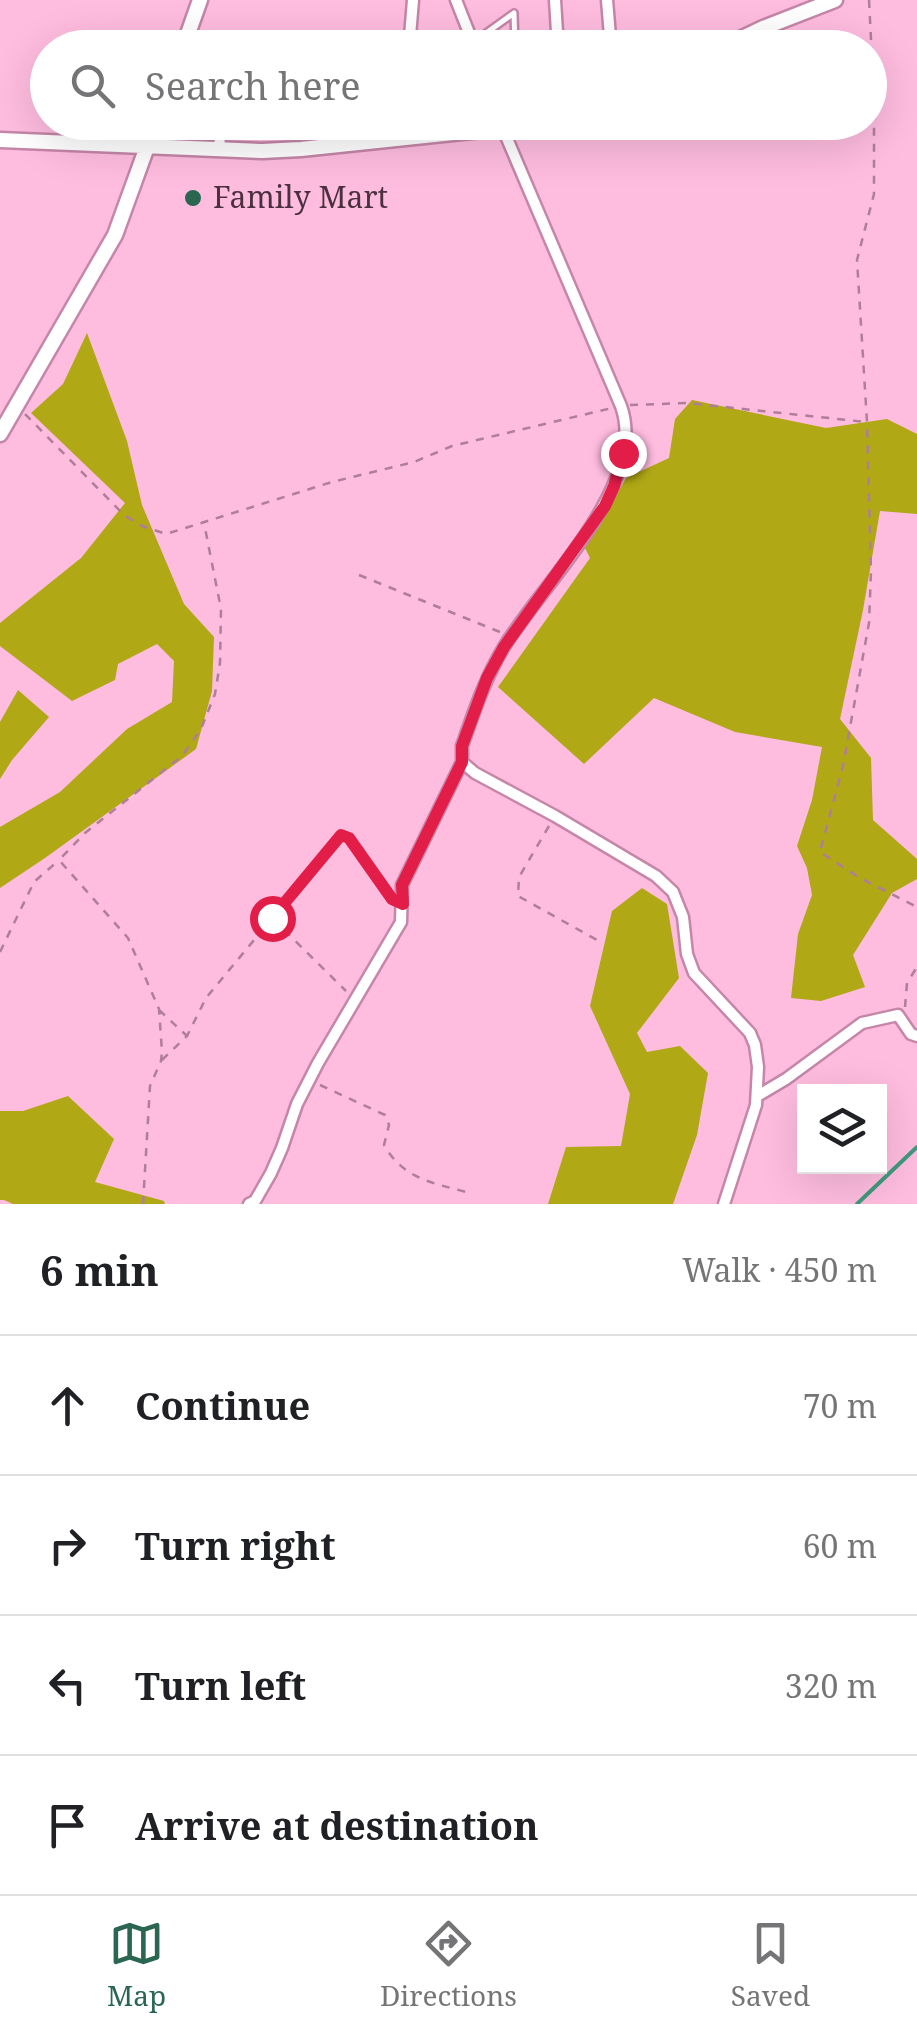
<!DOCTYPE html>
<html lang="en">
<head>
<meta charset="utf-8">
<style>
  body { margin:0; font-family:"Noto Serif",serif; background:#f6f6f6; color:#202124 }
  .controls { position:absolute; right:30px; bottom:30px; display:grid; overflow:hidden; border-radius:0px; box-shadow:0 10px 40px #0002 }
  .controls button { width:90px; height:90px; display:grid; place-items:center; padding:0; border:0; border-bottom:2px solid #e0e0e0; background:#fff; color:#202124; font:50px sans-serif }
  .stop { position:absolute; width:30px; height:30px; margin:-22px; border:8px solid #e11d48; border-radius:50%; background:#fff }
  .stop.end { background:#e11d48; border-color:#fff; box-shadow:0 2px 10px #0008 }
  .list { margin:0; padding:0; list-style:none }
  h2 { display:flex; justify-content:space-between; align-items:center; height:130px; margin:0; padding:0 40px; font-size:42px }
  h2 small { font-size:32px; font-weight:400; color:#757577 }
  .list li { display:grid; grid-template-columns:65px 1fr auto; gap:30px; align-items:center; box-sizing:border-box; height:140px; padding:0 40px; border-top:2px solid #e0e0e0 }
  .list b { display:block; font-size:38px; white-space:nowrap }
  .list em { font-size:32px; font-style:normal; color:#757577 }
  .icon { flex:none; width:55px; height:55px; fill:none; stroke:currentColor; stroke-width:2; stroke-linecap:round; stroke-linejoin:round }
  .map { position:relative; flex:none; width:917px; height:1204px; overflow:hidden }
  .search { position:absolute; background:#fff; box-shadow:0 10px 40px #0002; left:30px; right:30px; top:30px; height:110px; display:flex; align-items:center; gap:25px; box-sizing:border-box; padding:0 35px; border-radius:55px; color:#757577; font-size:38px }
  .sheet { height:690px; background:#fff }
  nav { display:flex; justify-content:space-around; align-items:center; box-sizing:border-box; height:140px; border-top:2px solid #e0e0e0; background:#fff; font-size:28px; color:#757577 }
  nav a { display:grid; justify-items:center; gap:5px }
  nav .on { color:#2a6650 }
  .map>svg:first-child { display:block }
  .green { fill:#b0a815 }
  .lines { fill:none; stroke-linecap:round; stroke-linejoin:round }
  .stream { stroke:#40997d; stroke-width:4 }
  .lane-casing { stroke:#c586a8; stroke-width:10 }
  .street-casing { stroke:#c586a8; stroke-width:15 }
  .secondary-casing { stroke:#c586a8; stroke-width:19 }
  .path { stroke:#af7e99; stroke-width:2.5; stroke-dasharray:8 8; stroke-linecap:butt }
  .lane { stroke:#fff; stroke-width:5 }
  .street { stroke:#fff; stroke-width:10 }
  .secondary { stroke:#fff; stroke-width:14 }
  .route { stroke:#e11d48; stroke-width:12 }
  .poi-dot { fill:#2a6650; stroke:#febcdf; stroke-width:4 }
  .labels { text-anchor:middle; stroke-width:10; stroke-linejoin:round; paint-order:stroke }
  .poi-label { font-size:30px; fill:#4b303f; stroke:#febcdf; text-anchor:start }
</style>
</head>
<body>
<div class="map">
<svg width="917" height="1204" viewBox="0 0 917 1204">
  <rect width="100%" height="100%" fill="#febcdf"/>
  <path class="green" d="M87,333l40,108 15,64 42,99 30,33 -2,54 -16,58 -151,109 -45,30v-61l60,-35 67,-63 45,-27 2,-41 -17,-17 -39,20 -3,16 -43,21 -72,-55v-23l81,-65 44,-55 -94,-90 32,-29z
    M692,400l134,28 61,-9 30,15v80l-37,-3 -17,99 -23,109 31,39 2,62 44,39v20l-25,14 -39,62 12,32 -44,14 -30,-3 7,-64 14,-39 -5,-27 -10,-22 15,-46 10,-53 -87,-15 -81,-34 -70,66 -86,-77 92,-129 -5,-10 41,-70 43,-20 6,-39z
    M18,690l31,27 -37,43 -12,19v-57z
    M642,888l25,16 12,74 -42,55 10,19 33,-6 28,27 -11,62 -24,69h-125l18,-57 55,-1 9,-52 -40,-88 22,-95z
    M68,1096l46,43 -19,43 69,19 1,3h-152l-9,-4h-4v-89h23z"/>
  <g class="lines">
    <path class="stream" d="M857,1204l60,-57"/>
    <g class="lane-casing">
      <path id="lane" d="M409,41l21,-4
        M475,41l39,-28 1,35"/>
    </g>
    <g class="street-casing">
      <path id="street" d="M456,0l19,48
        M555,0l3,48
        M607,0l4,48
        M409,48l4,-48
        M500,122l121,284c28,78 -79,178 -117,241 -19,31 -30,65 -42,99v16l13,11 80,43 101,60 17,16 10,25 4,37 7,19 56,60 5,12 3,22 -2,38 -32,99
        M219,149l2,-27
        M759,1095l27,-16 76,-56 36,-8 13,19 6,2
        M249,1204l6,-3 16,-28 11,-25 15,-44 21,-41 83,-141 1,-37 60,-123"/>
    </g>
    <g class="secondary-casing">
      <path id="secondary" d="M183,48l17,-48
        M721,48l42,-20 72,-28
        M0,140l262,11 39,-2 190,-20 34,-7
        M0,434l115,-199 41,-113"/>
    </g>
    <path class="path" d="M869,0l5,98v96l-17,66 10,162 4,149 -2,52 -26,143 -23,86 40,26 57,29
      M630,405l57,-2 179,19
      M25,414l99,101 18,11 24,8 166,-52 82,-20 38,-16 160,-38
      M359,575l141,57
      M549,826l-30,51 -1,19 79,44
      M273,919l73,72
      M0,952l34,-70 24,-21
      M905,1007l2,-24 10,-16
      M159,1010l27,25
      M162,1060l25,-24 19,-38 135,-163 8,3 42,61
      M320,1085l65,30 4,10 -5,20c20,35 50,38 86,48
      M143,1204l7,-118 11,-25 1,-9 -3,-43 -31,-71 -69,-78 26,-27 97,-77 19,-27 14,-35 5,-31 1,-54 -17,-86"/>
    <use href="#lane" class="lane"/>
    <use href="#street" class="street"/>
    <use href="#secondary" class="secondary"/>
  </g>
  <g class="lines">
    <path class="route" d="M272,918l69,-83 8,3 43,61 11,5 -1,-19 60,-123v-16l25,-68 17,-31 101,-141 9,-20 9,-33"/>
  </g>
  <circle class="poi-dot" cx="193" cy="198" r="10"/>
  <g class="labels">
    <g class="poi-label">
      <text x="213" y="208">Family Mart</text>
    </g>
  </g>
</svg>
<div class="controls">
<button><svg class="icon" aria-label="layers" viewBox="0 0 24 24"><path d="M12 4l9 5-9 5-9-5zM3 14l9 5 9-5"/></svg></button>
</div>
<div class="stop" style="left:272px;top:918px"></div>
<div class="stop end" style="left:623px;top:453px"></div>
<div class="search"><svg class="icon" aria-label="search" viewBox="0 0 24 24"><circle cx="10" cy="10" r="6"/><path d="M15 15l6 6"/></svg>Search here</div>
</div>
<section class="sheet">
<h2>6 min<small>Walk · 450 m</small></h2>
<ul class="list">
<li><svg class="icon" aria-label="ahead" viewBox="0 0 24 24"><path d="M12 20V5M6 11l6-6 6 6"/></svg><div><b>Continue</b></div><em>70 m</em></li>
<li><svg class="icon" aria-label="right" viewBox="0 0 24 24"><path d="M7 20v-9h11M14 6l5 5-5 5"/></svg><div><b>Turn right</b></div><em>60 m</em></li>
<li><svg class="icon" aria-label="left" viewBox="0 0 24 24"><path d="M17 20v-9H6M10 6l-5 5 5 5"/></svg><div><b>Turn left</b></div><em>320 m</em></li>
<li><svg class="icon" aria-label="arrive" viewBox="0 0 24 24"><path d="M6 21V4h12l-3 4 3 4H6"/></svg><div><b>Arrive at destination</b></div></li>
</ul>
</section>
<nav>
<a class="on"><svg class="icon" aria-label="map" viewBox="0 0 24 24"><path d="M3 6l6-2 6 2 6-2v14l-6 2-6-2-6 2zM9 4v14M15 6v14"/></svg>Map</a>
<a><svg class="icon" aria-label="directions" viewBox="0 0 24 24"><path d="M12 3l9 9-9 9-9-9zM9 14v-3h6M13 9l2 2-2 2"/></svg>Directions</a>
<a><svg class="icon" aria-label="saved" viewBox="0 0 24 24"><path d="M7 4h10v16l-5-4-5 4z"/></svg>Saved</a>
</nav>
</body>
</html>
